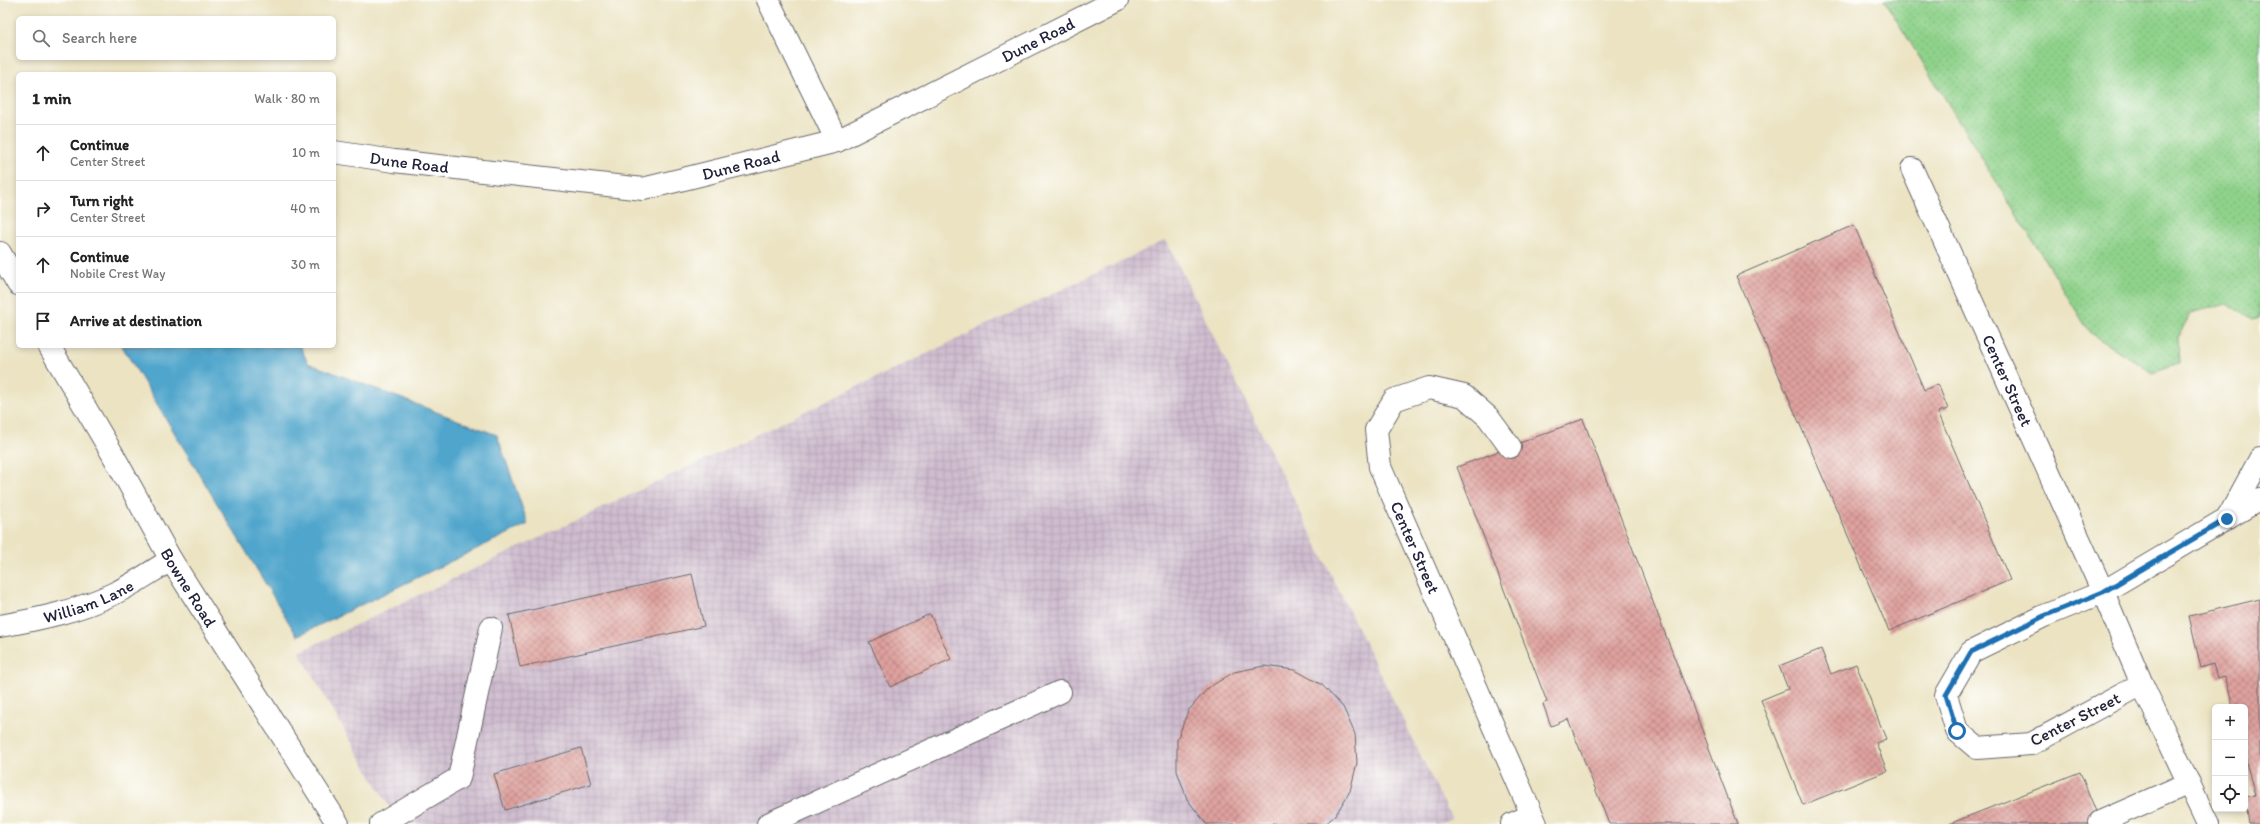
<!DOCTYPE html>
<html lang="en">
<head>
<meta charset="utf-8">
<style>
  body { margin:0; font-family:Itim,sans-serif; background:#f6f6f6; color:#222 }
  .controls { position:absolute; right:12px; bottom:12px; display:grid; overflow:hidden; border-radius:6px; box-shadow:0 2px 6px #0003 }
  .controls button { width:36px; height:36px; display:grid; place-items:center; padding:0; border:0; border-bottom:1px solid #e0e0e0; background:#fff; color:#222; font:20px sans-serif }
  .stop { position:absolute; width:12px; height:12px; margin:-9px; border:3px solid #1f6fb2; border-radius:50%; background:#fff }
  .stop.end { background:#1f6fb2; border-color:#fff; box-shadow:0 1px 4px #0008 }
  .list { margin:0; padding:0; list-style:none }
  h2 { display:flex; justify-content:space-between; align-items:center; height:52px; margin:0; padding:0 16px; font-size:17px }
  h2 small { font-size:13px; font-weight:400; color:#767676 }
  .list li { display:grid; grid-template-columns:26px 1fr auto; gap:12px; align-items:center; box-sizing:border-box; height:56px; padding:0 16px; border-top:1px solid #e0e0e0 }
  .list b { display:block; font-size:15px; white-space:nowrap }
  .list p { margin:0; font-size:13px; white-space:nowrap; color:#767676 }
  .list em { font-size:13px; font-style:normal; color:#767676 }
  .icon { flex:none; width:22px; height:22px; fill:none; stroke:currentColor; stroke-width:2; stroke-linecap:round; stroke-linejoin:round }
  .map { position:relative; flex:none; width:2260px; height:824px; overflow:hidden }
  .search { position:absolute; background:#fff; box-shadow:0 2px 6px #0003; left:16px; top:16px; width:320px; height:44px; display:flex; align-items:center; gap:10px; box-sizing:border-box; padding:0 14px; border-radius:6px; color:#767676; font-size:15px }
  .panel { position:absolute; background:#fff; box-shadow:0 2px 6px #0003; left:16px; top:72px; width:320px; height:276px; border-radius:6px }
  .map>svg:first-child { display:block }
  .industrial { fill:url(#industrial-grid) }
  .grass { fill:url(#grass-dots); stroke:#587a63 }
  .water { fill:#50a5cc; stroke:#396484 }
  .building { fill:url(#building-cross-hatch) }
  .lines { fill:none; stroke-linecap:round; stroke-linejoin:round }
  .minor-casing { stroke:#68666a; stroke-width:24 }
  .minor { stroke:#fff; stroke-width:22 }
  .route { stroke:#1f6fb2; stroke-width:5 }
  .labels { text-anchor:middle; stroke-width:3.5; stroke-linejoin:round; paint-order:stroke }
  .street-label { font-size:17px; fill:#22223b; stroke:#fdfcf7 }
</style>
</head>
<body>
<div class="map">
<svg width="2260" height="824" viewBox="0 0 2260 824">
  <defs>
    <pattern id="industrial-grid" width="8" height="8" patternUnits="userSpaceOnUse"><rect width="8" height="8" fill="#cfbdcf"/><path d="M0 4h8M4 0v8" fill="none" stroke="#b1a2b3"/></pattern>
    <pattern id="grass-dots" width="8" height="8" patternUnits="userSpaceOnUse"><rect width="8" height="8" fill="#8fd28b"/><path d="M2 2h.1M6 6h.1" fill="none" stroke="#7bb479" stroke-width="1.8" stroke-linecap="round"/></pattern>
    <pattern id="building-cross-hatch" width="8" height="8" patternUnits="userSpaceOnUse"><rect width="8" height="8" fill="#dfa19e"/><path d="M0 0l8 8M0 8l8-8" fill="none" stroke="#b48382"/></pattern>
  </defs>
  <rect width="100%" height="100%" fill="#fdfcf7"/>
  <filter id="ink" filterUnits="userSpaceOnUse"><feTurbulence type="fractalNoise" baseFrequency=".025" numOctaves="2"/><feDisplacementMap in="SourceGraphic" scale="8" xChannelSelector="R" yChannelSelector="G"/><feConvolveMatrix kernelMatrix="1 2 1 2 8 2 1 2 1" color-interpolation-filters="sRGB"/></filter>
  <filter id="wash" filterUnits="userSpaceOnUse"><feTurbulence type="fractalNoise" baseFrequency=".012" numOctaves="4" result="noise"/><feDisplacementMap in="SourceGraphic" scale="16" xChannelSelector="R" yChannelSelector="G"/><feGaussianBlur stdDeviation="0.9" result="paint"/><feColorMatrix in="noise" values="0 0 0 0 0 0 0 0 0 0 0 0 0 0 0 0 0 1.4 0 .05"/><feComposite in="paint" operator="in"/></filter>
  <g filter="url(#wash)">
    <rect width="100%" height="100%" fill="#ebe3c2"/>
    <path class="industrial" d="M1166,240l286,579 -12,5h-1041l-100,-172z"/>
    <path class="grass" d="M1884,0h376v317l-8,2 -25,-15 -37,9 -12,25 1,26 -26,9 -63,-40z"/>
    <path class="water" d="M122,346h178l8,17 189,72 31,89 -231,112z"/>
    <g id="blocks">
      <path class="building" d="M1854,225l70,165 14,-6 10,25 -10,3 72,168 -121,51 -153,-355z
        M1583,419l155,405h-129l-41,-105 -17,7 -8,-22 4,-2 -90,-235z
        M692,574l12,52 -184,41 -11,-52z
        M2260,599v225h-11l-4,-27 10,-2 -10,-37v-51h-12l-8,-31 -8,2 -4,-14 -12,4 -12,-52z
        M930,614l21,45 -61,28 -21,-45z
        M1821,649l10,25 25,-10 30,75 -10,4 11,28 -84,34 -42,-105 27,-11 -9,-23z
        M1264,666l31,4 27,15 21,22 12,27 2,29 -7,28 -15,25 -10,8h-119l-19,-25 -10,-28v-31l11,-29 20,-23 26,-16z
        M581,748l10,36 -86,26 -11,-36z
        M2080,772l21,52h-152z"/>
    </g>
  </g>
  <g filter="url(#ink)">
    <use href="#blocks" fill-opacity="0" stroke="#68666a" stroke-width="1"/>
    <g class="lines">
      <g class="minor-casing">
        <g id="minor">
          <path d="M768,0l69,141"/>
          <path id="s1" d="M334,152l60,9 249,28 194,-48 280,-141"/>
          <path id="s2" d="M1912,169l191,423 39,92 66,140"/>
          <path d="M0,253l18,31"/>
          <path id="s3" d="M49,346l63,107 59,107 167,264"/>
          <path id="s4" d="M1510,447l-22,-30 -24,-21 -35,-8 -35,12 -18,30 4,37 156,357"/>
          <path d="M2228,518l32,-59"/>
          <path id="s5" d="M0,626c40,-7 78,-15 115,-33 19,-9 37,-22 56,-33"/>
          <path d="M2142,684l-111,60 -54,4 -20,-17 -11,-36 25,-43 73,-36 59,-24 157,-93"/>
          <path d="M2100,822l89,-39"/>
          <path d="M381,824l78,-46 32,-150"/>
          <path d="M768,824l292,-132"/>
          <path d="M1512,824l20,-9"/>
        </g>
      </g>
      <use href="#minor" class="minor"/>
    </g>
  </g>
  <g class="lines" filter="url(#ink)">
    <path class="route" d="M1957,731l-11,-36 25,-43 73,-36 59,-24 124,-73"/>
  </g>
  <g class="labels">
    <g class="street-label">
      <text dy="6" stroke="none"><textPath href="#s1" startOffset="736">Dune Road</textPath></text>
      <text dy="6" stroke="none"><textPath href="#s1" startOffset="76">Dune Road</textPath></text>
      <text dy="6" stroke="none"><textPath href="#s1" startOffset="412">Dune Road</textPath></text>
      <text dy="6" stroke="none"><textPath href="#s2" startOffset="232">Center Street</textPath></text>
      <text dy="6" stroke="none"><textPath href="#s4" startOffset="302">Center Street</textPath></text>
      <text dy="6" stroke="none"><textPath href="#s3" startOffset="279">Bowne Road</textPath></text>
      <text dy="6" stroke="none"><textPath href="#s5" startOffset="92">William Lane</textPath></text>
      <text transform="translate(2075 719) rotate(-27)" y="6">Center Street</text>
    </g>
  </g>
</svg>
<div class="controls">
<button>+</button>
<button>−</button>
<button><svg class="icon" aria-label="locate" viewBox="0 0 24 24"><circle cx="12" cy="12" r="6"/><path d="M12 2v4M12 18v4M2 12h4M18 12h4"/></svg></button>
</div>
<div class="stop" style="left:1957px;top:731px"></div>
<div class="stop end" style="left:2227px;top:519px"></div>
<div class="search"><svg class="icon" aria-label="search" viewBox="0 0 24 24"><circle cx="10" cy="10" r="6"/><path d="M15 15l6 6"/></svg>Search here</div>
<section class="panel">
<h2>1 min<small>Walk · 80 m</small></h2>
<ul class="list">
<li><svg class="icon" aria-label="ahead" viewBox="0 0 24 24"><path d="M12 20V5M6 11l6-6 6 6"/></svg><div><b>Continue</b><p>Center Street</p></div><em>10 m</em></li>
<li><svg class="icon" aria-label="right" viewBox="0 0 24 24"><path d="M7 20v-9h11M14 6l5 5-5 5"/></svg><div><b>Turn right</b><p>Center Street</p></div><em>40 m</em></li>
<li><svg class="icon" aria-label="ahead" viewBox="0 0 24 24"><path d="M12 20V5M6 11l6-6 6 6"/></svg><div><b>Continue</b><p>Nobile Crest Way</p></div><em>30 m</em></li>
<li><svg class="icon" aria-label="arrive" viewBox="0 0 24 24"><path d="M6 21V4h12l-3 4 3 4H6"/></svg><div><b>Arrive at destination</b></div></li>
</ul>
</section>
</div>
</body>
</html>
